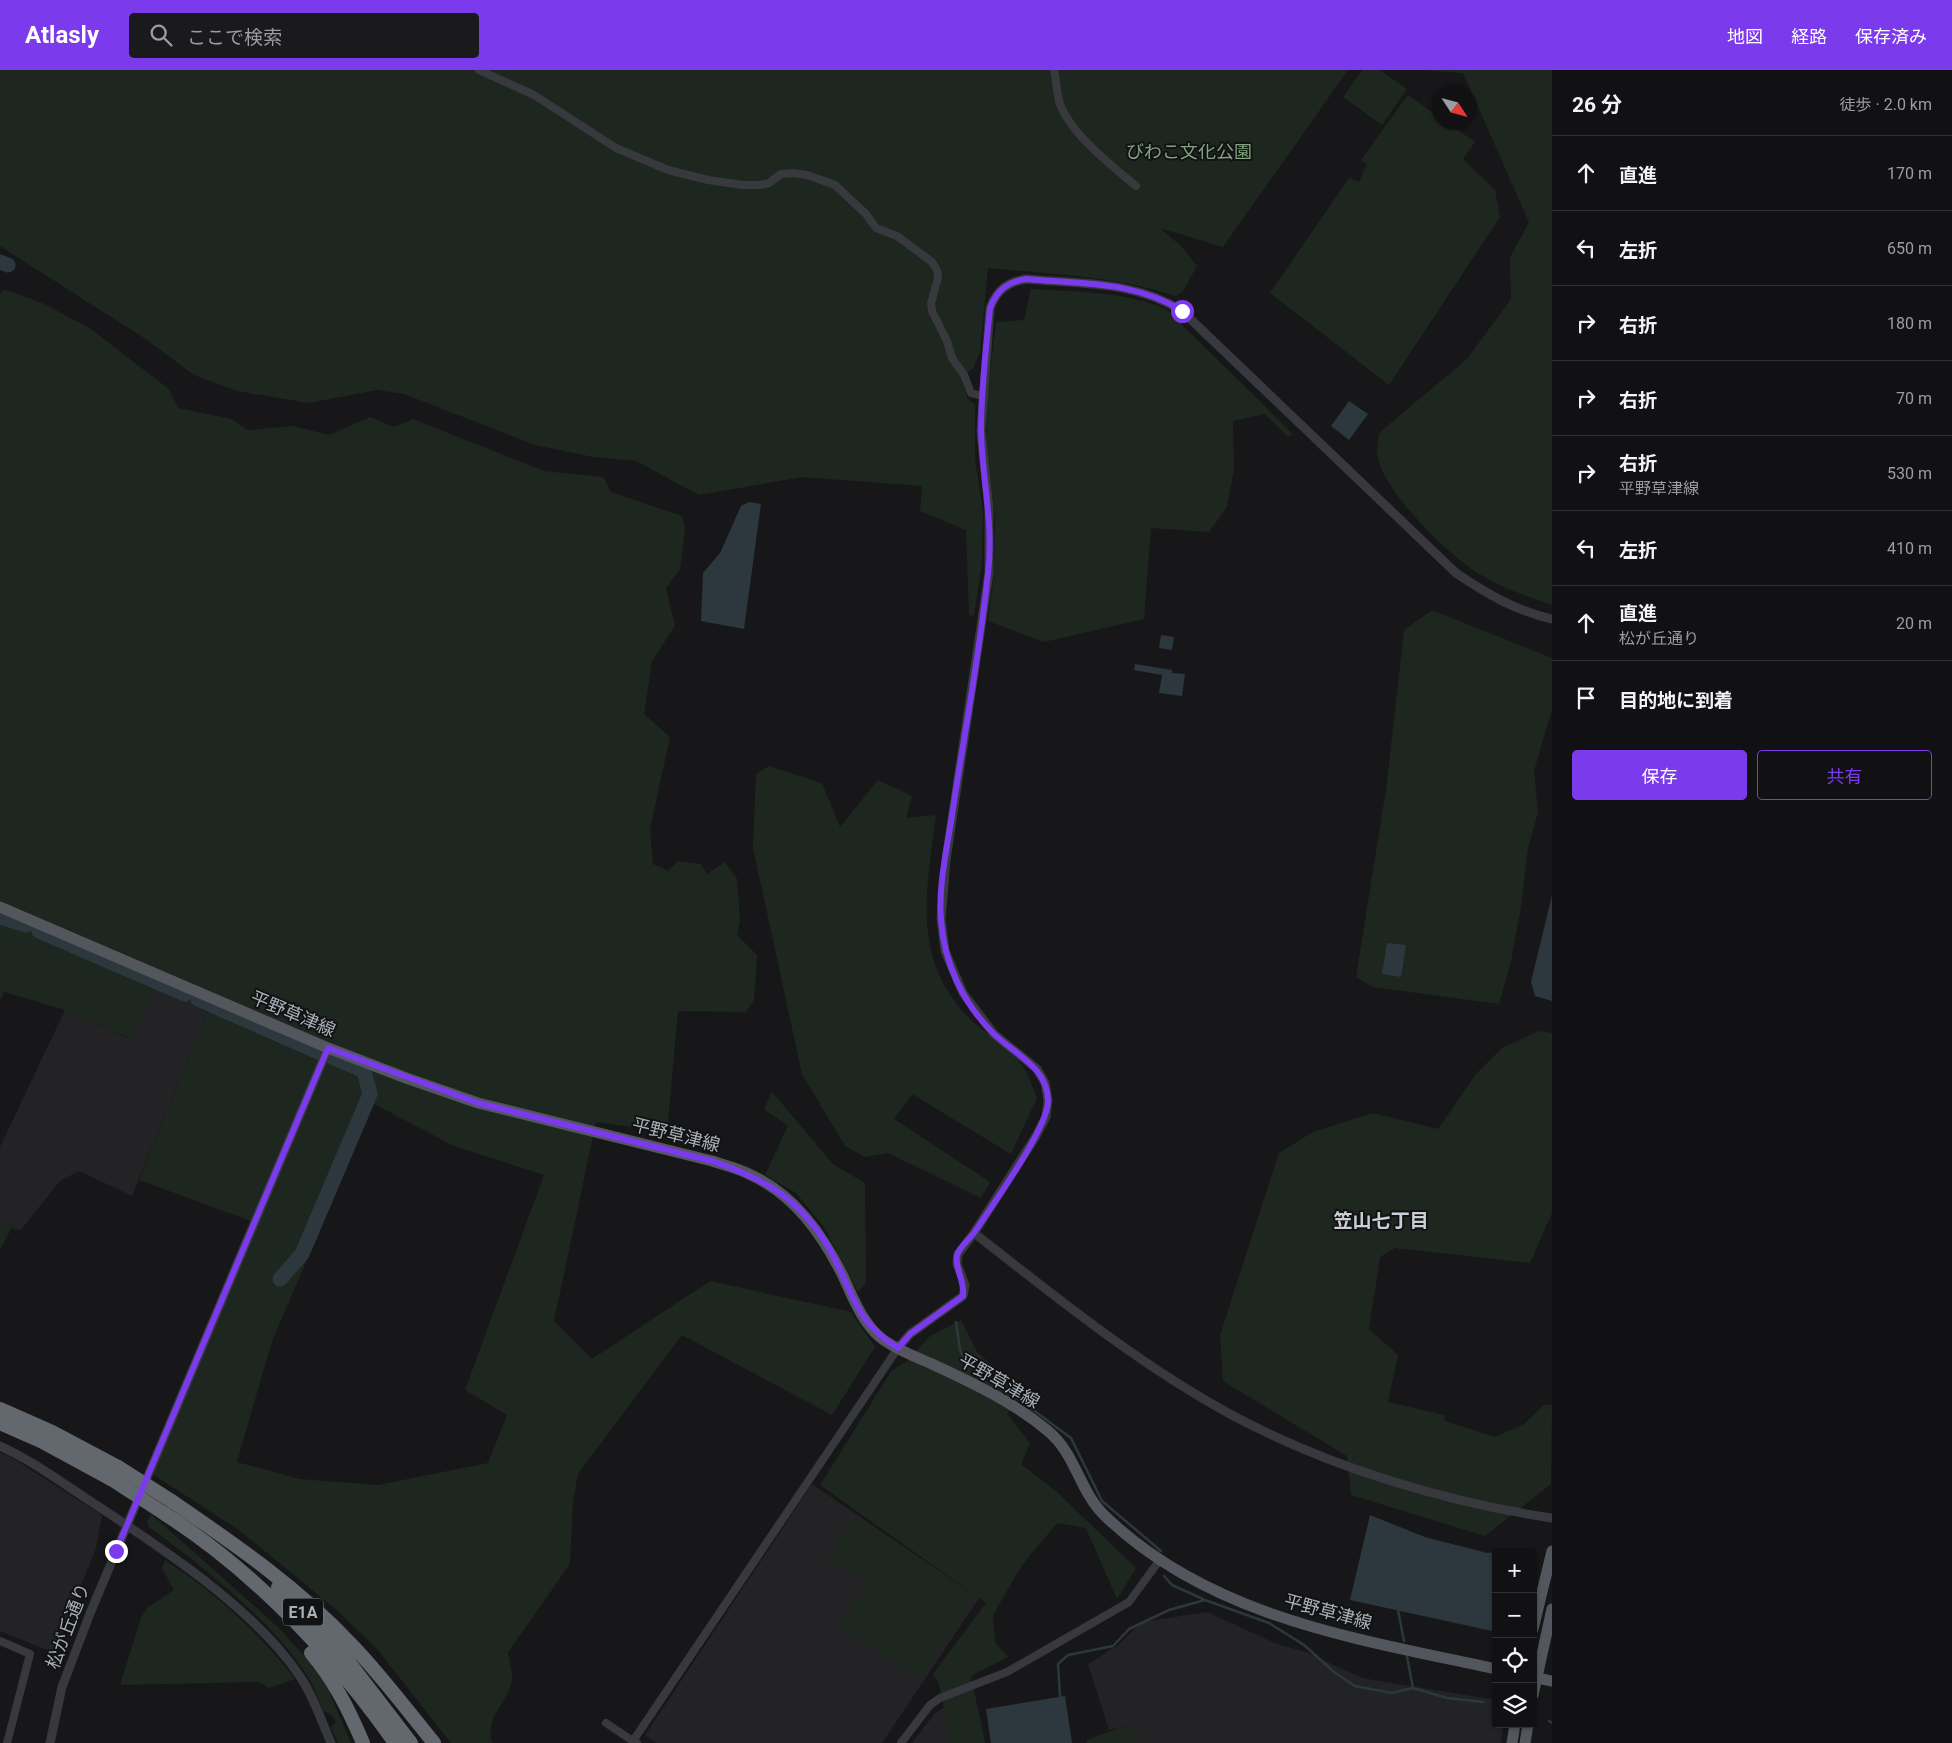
<!DOCTYPE html>
<html lang="ja">
<head>
<meta charset="utf-8">
<style>
  body { margin:0; font-family:Roboto,"Noto Sans JP",sans-serif; background:#1a1a1c; color:#f1f3f6 }
  .controls { position:absolute; right:15px; bottom:15px; display:grid; overflow:hidden; border-radius:5px; box-shadow:0 1px 4px #0004 }
  .controls button { width:45px; height:45px; display:grid; place-items:center; padding:0; border:0; border-bottom:1px solid #303133; background:#111113; color:#f1f3f6; font:25px sans-serif }
  .compass { position:absolute; left:1432px; top:15px; width:45px; height:45px; border-radius:50%; background:#111113; box-shadow:0 1px 4px #0004; rotate:126deg }
  .stop { position:absolute; width:15px; height:15px; margin:-11px; border:4px solid #7c3aed; border-radius:50%; background:#fff }
  .stop.end { background:#7c3aed; border-color:#fff; box-shadow:0 1px 5px #0008 }
  .list { margin:0; padding:0; list-style:none }
  h2 { display:flex; justify-content:space-between; align-items:center; height:65px; margin:0; padding:0 20px; font-size:21px }
  h2 small { font-size:16px; font-weight:400; color:#9c9da0 }
  .list li { display:grid; grid-template-columns:32px 1fr auto; gap:15px; align-items:center; box-sizing:border-box; height:75px; padding:0 20px; border-top:1px solid #303133 }
  .list b { display:block; font-size:19px; white-space:nowrap }
  .list p { margin:0; font-size:16px; white-space:nowrap; color:#9c9da0 }
  .list em { font-size:16px; font-style:normal; color:#9c9da0 }
  .actions { display:flex; gap:10px; padding:15px 20px }
  .actions a { flex:1; padding:11px 0; border:1px solid #7c3aed; border-radius:5px; text-align:center; font-size:18px; color:#7c3aed }
  .actions .main { background:#7c3aed; color:#fff }
  .icon { flex:none; width:28px; height:28px; fill:none; stroke:currentColor; stroke-width:2; stroke-linecap:round; stroke-linejoin:round }
  .map { position:relative; flex:none; width:1552px; height:1673px; overflow:hidden }
  header { display:flex; align-items:center; gap:30px; box-sizing:border-box; height:70px; padding:0 25px; background:#7c3aed; color:#fff }
  header strong { font-size:24px }
  nav { display:flex; gap:28px; margin-inline-start:auto; font-size:18px }
  .search { width:350px; height:45px; background:#1a1a1c; display:flex; align-items:center; gap:12px; box-sizing:border-box; padding:0 18px; border-radius:5px; color:#9c9da0; font-size:19px }
  main { display:flex }
  aside { flex:1; background:#111113 }
  .map>svg:first-child { display:block }
  .built { fill:#232326 }
  .green { fill:#1e271f; fill-rule:evenodd }
  .water { fill:#2c383d }
  .lines { fill:none; stroke-linecap:round; stroke-linejoin:round }
  .stream { stroke:#2c383d; stroke-width:2.5 }
  .river { stroke:#2c383d; stroke-width:15 }
  .minor { stroke:#38393e; stroke-width:8 }
  .tertiary { stroke:#38393e; stroke-width:9 }
  .primary { stroke:#53575d; stroke-width:11 }
  .motorway { stroke:#63686f; stroke-width:14 }
  .motorway-bridge { stroke:#63686f; stroke-width:14 }
  .route { stroke:#7c3aed; stroke-width:6 }
  .labels { text-anchor:middle; stroke-width:4; stroke-linejoin:round; paint-order:stroke }
  .shield { fill:#121214; stroke:#7b8188; stroke-width:1 }
  .shield-label { font-size:16px; font-weight:bold; fill:#a8b0b9 }
  .park-label { font-size:18px; fill:#82a47f; stroke:#121214 }
  .street-label { font-size:18px; fill:#a8b0b9; stroke:#121214 }
  .neighbourhood-label { font-size:19px; font-weight:bold; fill:#caced5; stroke:#121214 }
</style>
</head>
<body>
<header>
<strong>Atlasly</strong>
<div class="search"><svg class="icon" aria-label="search" viewBox="0 0 24 24"><circle cx="10" cy="10" r="6"/><path d="M15 15l6 6"/></svg>ここで検索</div>
<nav><a>地図</a><a>経路</a><a>保存済み</a></nav>
</header>
<main>
<div class="map">
<svg width="1552" height="1673" viewBox="0 0 1552 1673">
  <rect width="100%" height="100%" fill="#171719"/>
  <path class="built" d="M161,908l51,22 -80,196 -53,-25 -19,10 -40,50 -20,-8v-76l65,-137 66,29z
    M0,1383l9,3 93,59 -6,33 -42,105 -54,-22z
    M812,1414l167,114 -97,145h-225l-12,-8z
    M1207,1542l70,32 29,8 56,26 134,22v24h7l-2,19h-356l-21,-17 -15,4 -21,-66 30,-19 24,-23z
    M953,1632l6,41h-47l23,-30z"/>
  <path class="green" d="M0,0h1348l-125,177 -63,-19 23,20 14,18 -14,25 -7,5c-61,-20 -125,-22 -188,-28l-8,84 -7,16 -12,11 7,20 7,6v54l8,52 -1,51 -8,54 -5,-1 -3,-85 -46,-19 2,-25 -120,-9 -103,18 -63,-34 -43,-4 -58,-12 -131,-51 -27,-4 -68,13 -72,-12 -43,-16 -47,-35 -147,-94z
    M1362,0h18l27,19 -25,36 -39,-28z
    M1421,0h131v535c-24,-8 -49,-17 -71,-30 -29,-16 -94,-81 -102,-113 -3,-11 -2,-20 1,-30l87,-73 44,-60 -1,-41 19,-36 -66,-149z
    M1408,25l31,22 1,5 8,1 27,19 -12,17 32,31 5,27 -111,168 -119,-92 79,-115 10,4 8,-18 -6,-4z
    M4,219l38,14 46,24 81,62 9,19 53,11 17,11 45,-4 36,9 41,-18 24,10 19,-8 131,52 59,6 8,15 71,24 3,12 -5,41 -14,19 9,38 -23,35 -8,53 26,23 -20,93 3,34 15,7 10,-10 23,3 6,10 18,-12 12,17 3,41 -3,15 20,20 -3,45 -8,12 -68,-1 -11,121 -71,-10 -42,199 38,38 118,-78 141,31 24,35 -43,68 -150,-80 -104,139 -5,27 -3,63 -62,88c1,8 5,19 4,28 -2,20 -28,36 -20,63h-41l-73,-93 -39,-38 -100,-82 -90,-58 105,-250 -115,-42 73,-180 -51,-22 -29,61 -67,-29 -61,-18 -4,8v-706zM374,1034l80,42 90,29 -79,215 42,25 -19,48 -110,22 -78,-6 -63,-17 35,-121z
    M1031,219c46,3 92,2 135,20l127,125 -5,3 -23,-23 -32,7 1,48 -7,38 -18,25 -58,-4 -7,91 -100,23 -56,-21 6,-47 1,-57 -9,-76 2,-50 8,-69 28,-2z
    M1432,540l120,48v51l-18,62 4,41 -10,36 -8,64 -9,49 -12,43 -126,-17 -17,-10 30,-187 18,-160z
    M769,696l53,17 18,44 38,-47 34,16 -6,22 30,-3c-9,75 -26,143 33,203 14,14 45,33 54,49 6,9 10,21 14,31l-26,56 -99,-60 -18,25 96,63 -9,16 -93,-45 -23,4 -20,-11 -43,-72 -49,-226 3,-74z
    M1539,961l13,2v180l-22,50 -135,-15 -15,9 -11,72 29,26 -10,47 56,13 1,6 50,16 29,-13 20,-19h8l-1,79 -66,52 -134,-41 -4,-39 -124,-75 -3,-46 59,-182 34,-21 60,-19 65,16 38,-55 26,-26z
    M772,1022l61,72 32,19 1,100 -8,9 -34,-65 -28,-34 -31,-18 23,-49 -24,-17z
    M0,1153l12,4 -12,23z
    M961,1250l16,32 45,39 -15,23 23,29 -9,21 36,28 79,76 -19,31 -31,-71 -29,-5 -35,42 -29,50 2,27 13,15 -37,19 14,67h-34l-12,-59 -6,-10 53,-71 -166,-118 72,-115 14,-8 24,-26z
    M151,1444l128,114 35,39 17,25 -1,2 21,49h-13l-7,-16 5,-4c-2,-7 -6,-10 -13,-12 -3,-8 -6,-17 -10,-25 -27,-54 -114,-123 -164,-159l-2,-5z
    M854,1447l121,80 -55,82 -81,-54 27,-41 -39,-27z
    M165,1490c49,32 94,72 130,119l-26,9 -11,-6 -138,3 21,-67 6,-10 27,-18 -12,-22z
    M1124,1656l21,17h-58v-3z"/>
  <path class="water" d="M1349,331l19,13 -19,26 -18,-14z
    M749,432l12,2 -17,125 -43,-8 2,-48 17,-20 21,-47z
    M1161,565l13,2 -2,13 -13,-2z
    M1135,594l37,6v3l13,1 -3,22 -23,-3 3,-18 -28,-5z
    M1552,825v106l-17,-5 -4,-14z
    M1387,873l19,2 -5,32 -19,-3z
    M1370,1445l55,22 62,16 9,-1v64l-4,15 -142,-31z
    M1065,1626l7,47h-81l-5,-34z"/>
  <g class="lines">
    <path class="stream" d="M956,1252l4,28 4,9 107,79 31,63 59,50
      M1164,1506l8,9 31,14
      M1398,1540l6,31
      M1407,1587l6,31
      M1060,1627l-2,-33 10,-9 45,-9 16,-17 40,-19 36,-10 64,23 35,22 30,27 21,14 37,7 21,-5 34,10 36,4
      M1549,1651l3,2"/>
    <path class="river" d="M0,192l8,3
      M0,847l26,8
      M39,861l146,63
      M198,929l120,53
      M280,1209l22,-25 68,-160 -6,-23 -32,-14"/>
    <path class="minor" d="M479,0l55,25 82,53 52,22 40,10 35,5h17l9,-2 12,-9 12,-1 14,2 28,10 31,29 10,14 21,8 35,26 5,8 1,8 -7,25 1,8 15,30 5,17 12,17 7,18 11,3
      M1054,0c2,10 3,21 5,31 10,32 52,64 77,85
      M0,1571l30,13 -23,89
      M606,1653l27,18
      M637,1673l-4,-2 265,-393
      M901,1673l29,-38 10,-7 67,-26 122,-70 30,-41"/>
    <path class="tertiary" d="M974,1163c82,64 164,131 256,181 96,52 214,88 322,104
      M898,1278l12,-14 53,-38 2,-11 -8,-21 1,-10 16,-21 62,-97 10,-19 2,-17 -3,-17 -8,-14 -43,-35 -31,-41 -18,-42 -4,-32 5,-59 43,-287v-64l-8,-78 9,-123c7,-18 17,-26 36,-29 54,5 110,2 156,32l274,262c31,21 60,38 96,46
      M0,1376c31,14 58,34 87,53 70,46 164,106 212,176 14,20 22,45 32,68
      M50,1673l12,-56 29,-76 237,-563"/>
    <path class="primary" d="M0,837l328,141 78,30 72,25 234,58c12,4 25,7 37,13 45,20 73,60 94,102 10,22 19,46 38,62 15,12 36,19 53,27 39,18 81,38 114,66 28,23 31,60 57,85 106,102 253,123 391,153
      M1533,1559l19,-78
      M1533,1607l19,4
      M1533,1625l19,-86
      M1512,1673l3,-19
      M1525,1673l3,-19"/>
    <path class="motorway" d="M0,1339l52,23 66,35
      M0,1353l41,18 70,38
      M173,1432c63,43 125,86 178,142 30,31 56,66 83,99
      M165,1444c90,58 168,141 230,229
      M278,1517l67,70 66,86
      M311,1583c23,27 38,57 52,90"/>
    <path class="motorway-bridge" d="M118,1397l55,35
      M111,1409l54,35"/>
  </g>
  <g class="lines">
    <path class="route" d="M116,1481l212,-503 150,55 234,58c53,18 89,38 118,89 23,41 24,71 68,98l12,-14 53,-38c2,-16 -9,-29 -6,-41 3,-9 14,-17 19,-25 17,-26 72,-102 72,-129 0,-34 -34,-47 -55,-68 -30,-30 -49,-70 -52,-113 -3,-34 6,-71 11,-105 12,-80 28,-162 36,-242 6,-48 -6,-95 -7,-143 0,-40 5,-81 9,-122 7,-18 17,-26 36,-29 54,5 110,2 156,32"/>
  </g>
  <g class="labels">
    <rect class="shield" x="283" y="1528.5" width="40" height="27" rx="4"/>
    <g class="shield-label">
      <text x="303" y="1548">E1A</text>
    </g>
    <g class="park-label">
      <text x="1189" y="88">びわこ文化公園</text>
    </g>
    <g class="street-label">
      <text transform="translate(293 944) rotate(23)" y="6">平野草津線</text>
      <text transform="translate(676 1065) rotate(14)" y="6">平野草津線</text>
      <text transform="translate(999 1311) rotate(30)" y="6">平野草津線</text>
      <text transform="translate(1328 1542) rotate(15)" y="6">平野草津線</text>
      <text transform="translate(68 1556) rotate(-69)" y="6">松が丘通り</text>
    </g>
    <g class="neighbourhood-label">
      <text x="1381" y="1157">笠山七丁目</text>
    </g>
  </g>
</svg>
<div class="controls">
<button>+</button>
<button>−</button>
<button><svg class="icon" aria-label="locate" viewBox="0 0 24 24"><circle cx="12" cy="12" r="6"/><path d="M12 2v4M12 18v4M2 12h4M18 12h4"/></svg></button>
<button><svg class="icon" aria-label="layers" viewBox="0 0 24 24"><path d="M12 4l9 5-9 5-9-5zM3 14l9 5 9-5"/></svg></button>
</div>
<svg class="compass" viewBox="-18 -18 36 36"><path d="M0-13l5 13h-10z" fill="#e53935"/><path d="M0 13l5-13h-10z" fill="#9c9da0"/></svg>
<div class="stop" style="left:1182px;top:241px"></div>
<div class="stop end" style="left:116px;top:1481px"></div>
</div>
<aside>
<h2>26 分<small>徒歩 · 2.0 km</small></h2>
<ul class="list">
<li><svg class="icon" aria-label="ahead" viewBox="0 0 24 24"><path d="M12 20V5M6 11l6-6 6 6"/></svg><div><b>直進</b></div><em>170 m</em></li>
<li><svg class="icon" aria-label="left" viewBox="0 0 24 24"><path d="M17 20v-9H6M10 6l-5 5 5 5"/></svg><div><b>左折</b></div><em>650 m</em></li>
<li><svg class="icon" aria-label="right" viewBox="0 0 24 24"><path d="M7 20v-9h11M14 6l5 5-5 5"/></svg><div><b>右折</b></div><em>180 m</em></li>
<li><svg class="icon" aria-label="right" viewBox="0 0 24 24"><path d="M7 20v-9h11M14 6l5 5-5 5"/></svg><div><b>右折</b></div><em>70 m</em></li>
<li><svg class="icon" aria-label="right" viewBox="0 0 24 24"><path d="M7 20v-9h11M14 6l5 5-5 5"/></svg><div><b>右折</b><p>平野草津線</p></div><em>530 m</em></li>
<li><svg class="icon" aria-label="left" viewBox="0 0 24 24"><path d="M17 20v-9H6M10 6l-5 5 5 5"/></svg><div><b>左折</b></div><em>410 m</em></li>
<li><svg class="icon" aria-label="ahead" viewBox="0 0 24 24"><path d="M12 20V5M6 11l6-6 6 6"/></svg><div><b>直進</b><p>松が丘通り</p></div><em>20 m</em></li>
<li><svg class="icon" aria-label="arrive" viewBox="0 0 24 24"><path d="M6 21V4h12l-3 4 3 4H6"/></svg><div><b>目的地に到着</b></div></li>
</ul>
<div class="actions"><a class="main">保存</a><a>共有</a></div>
</aside>
</main>
</body>
</html>
